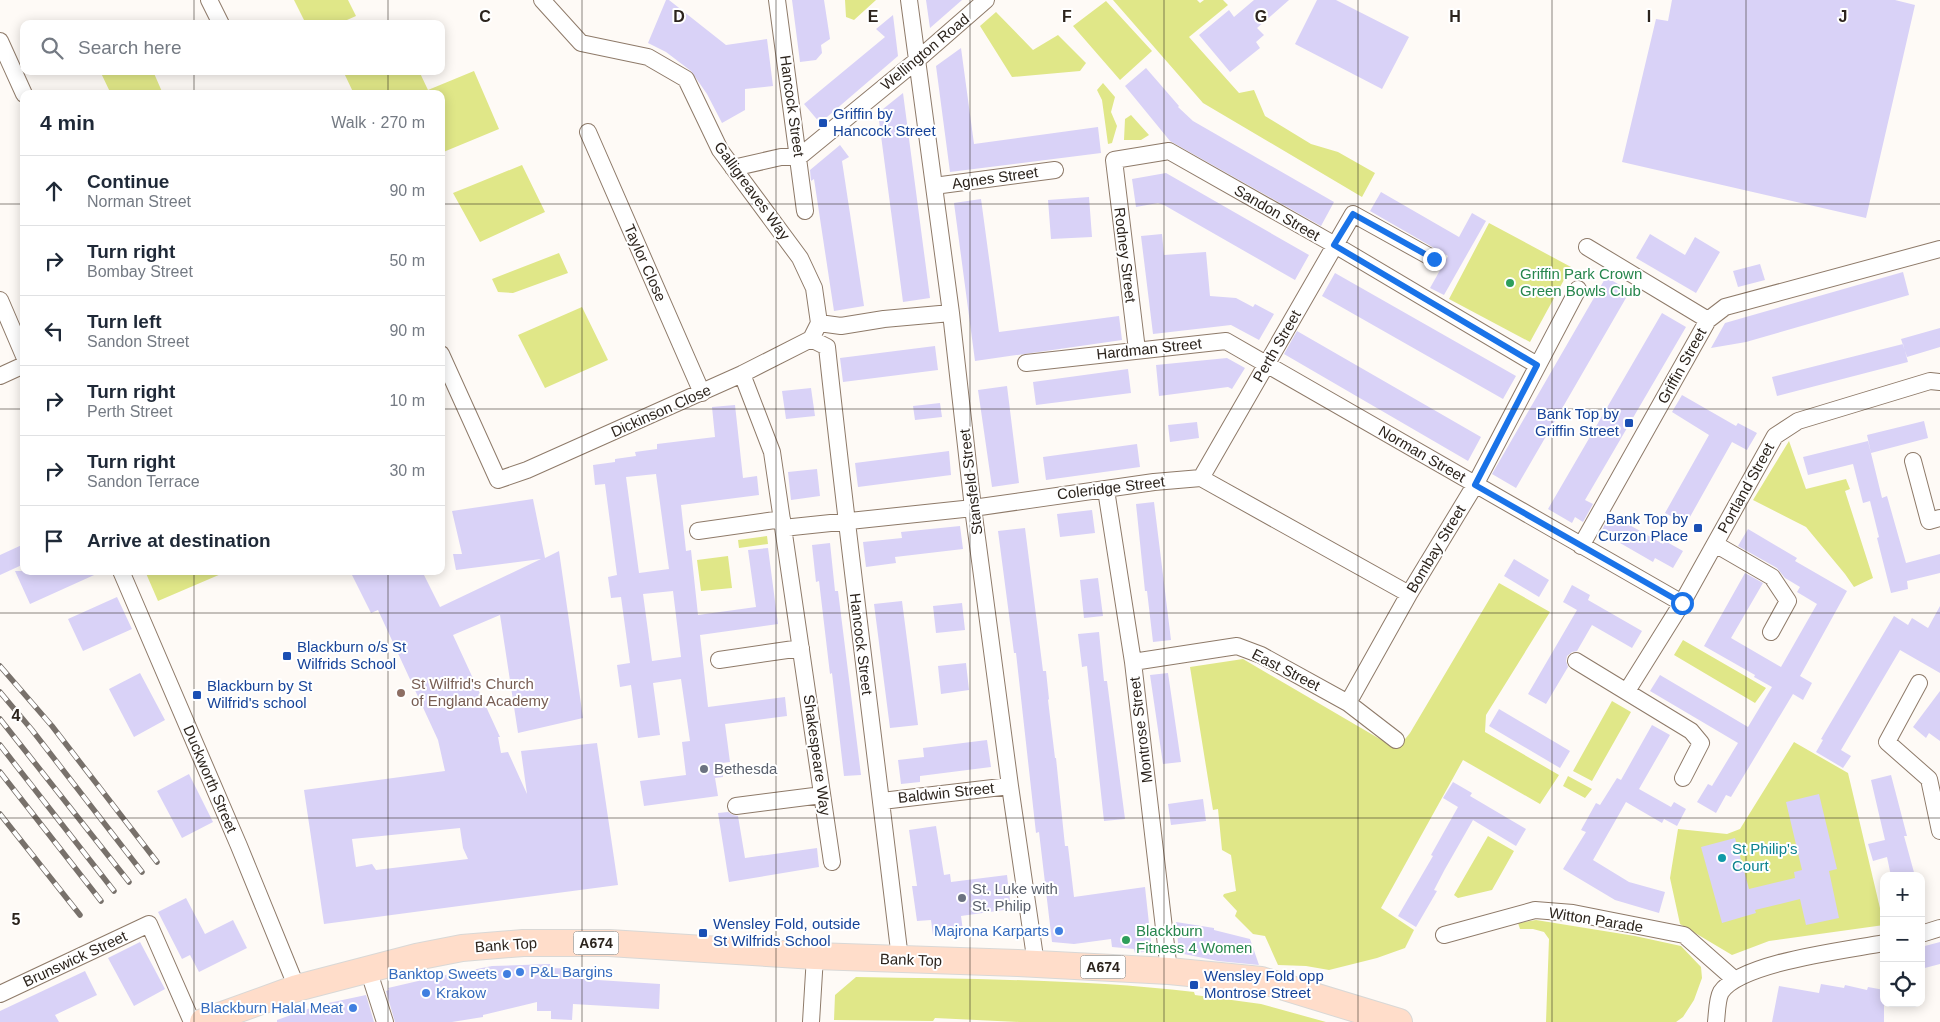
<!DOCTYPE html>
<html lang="en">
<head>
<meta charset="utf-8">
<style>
  body { margin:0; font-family:Helvetica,sans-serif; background:#f2f2f3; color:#1f2937 }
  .controls { position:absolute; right:15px; bottom:15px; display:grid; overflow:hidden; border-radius:10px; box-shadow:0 2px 12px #0003 }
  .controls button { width:45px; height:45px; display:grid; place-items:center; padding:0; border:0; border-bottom:1px solid #e0e1e3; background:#fff; color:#1f2937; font:25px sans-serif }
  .stop { position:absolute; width:15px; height:15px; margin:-11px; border:4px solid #1a73e8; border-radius:50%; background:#fff }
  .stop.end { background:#1a73e8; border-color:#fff; box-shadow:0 1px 5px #0008 }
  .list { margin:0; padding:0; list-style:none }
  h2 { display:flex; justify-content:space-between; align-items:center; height:65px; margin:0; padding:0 20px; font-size:21px }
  h2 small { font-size:16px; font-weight:400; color:#747a83 }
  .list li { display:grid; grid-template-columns:32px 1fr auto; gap:15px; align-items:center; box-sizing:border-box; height:70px; padding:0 20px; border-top:1px solid #e0e1e3 }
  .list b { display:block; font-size:19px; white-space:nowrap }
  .list p { margin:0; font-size:16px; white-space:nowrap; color:#747a83 }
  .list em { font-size:16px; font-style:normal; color:#747a83 }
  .icon { flex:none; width:28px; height:28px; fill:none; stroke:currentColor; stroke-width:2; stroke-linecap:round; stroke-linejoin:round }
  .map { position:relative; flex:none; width:1940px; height:1022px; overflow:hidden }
  .search { position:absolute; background:#fff; box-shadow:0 2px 12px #0003; left:20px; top:20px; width:425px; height:55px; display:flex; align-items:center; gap:12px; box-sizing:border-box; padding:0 18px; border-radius:10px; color:#747a83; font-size:19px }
  .panel { position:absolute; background:#fff; box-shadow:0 2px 12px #0003; left:20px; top:90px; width:425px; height:485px; border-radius:10px }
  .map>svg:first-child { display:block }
  .green { fill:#e0e788 }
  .building { fill:#d9d2f7; fill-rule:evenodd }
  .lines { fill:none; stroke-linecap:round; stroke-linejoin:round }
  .street-casing { stroke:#8e7a69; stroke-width:18 }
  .primary-casing { stroke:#d9d8d6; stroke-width:28 }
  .street { stroke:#fff; stroke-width:16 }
  .primary { stroke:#ffddca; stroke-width:26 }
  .rail-casing { stroke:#78716b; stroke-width:5.5 }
  .rail { stroke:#fff; stroke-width:4; stroke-dasharray:11; stroke-linecap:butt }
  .route { stroke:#1a73e8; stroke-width:6 }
  .grid { fill:none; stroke:#2c241d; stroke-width:1; stroke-opacity:0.55 }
  .transit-dot { fill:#1a4fb4; stroke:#fff; stroke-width:2 }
  .leisure-dot { fill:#2e9e5b; stroke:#fff; stroke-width:2 }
  .education-dot { fill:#8d6e63; stroke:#fff; stroke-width:2 }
  .worship-dot { fill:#6b7280; stroke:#fff; stroke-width:2 }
  .culture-dot { fill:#0f9aa8; stroke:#fff; stroke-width:2 }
  .shop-dot { fill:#3f7fe0; stroke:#fff; stroke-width:2 }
  .labels { text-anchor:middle; stroke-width:4; stroke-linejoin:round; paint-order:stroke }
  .shield { fill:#fff; stroke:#6b6661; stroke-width:1 }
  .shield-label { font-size:14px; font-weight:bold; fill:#2c241d }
  .street-label { font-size:15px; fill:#2c241d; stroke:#fff }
  .transit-label { font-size:15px; fill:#164399; stroke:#fff; text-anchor:start }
  .leisure-label { font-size:15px; fill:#27864d; stroke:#fff; text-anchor:start }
  .education-label { font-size:15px; fill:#785e54; stroke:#fff; text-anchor:start }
  .worship-label { font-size:15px; fill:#5b616d; stroke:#fff; text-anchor:start }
  .culture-label { font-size:15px; fill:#0d838f; stroke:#fff; text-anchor:start }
  .shop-label { font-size:15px; fill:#366cbe; stroke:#fff; text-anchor:end }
  .grid-label { font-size:16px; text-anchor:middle; font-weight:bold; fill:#2c241d; stroke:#fff; stroke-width:4; stroke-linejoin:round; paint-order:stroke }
</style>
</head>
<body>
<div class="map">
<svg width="1940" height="1022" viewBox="0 0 1940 1022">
  <rect width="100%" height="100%" fill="#fefaf6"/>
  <path class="green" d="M294,0h54l8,16 -18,8h-32z
    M845,0h31l-22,20 -8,-3z
    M1113,0h84l3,3 4,-3h19l5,5 -39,32 50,56 15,-3 11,26 46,28 27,8 37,21 -13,24 -159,-94z
    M1106,1l46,50 -32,29 -47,-54z
    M996,12l37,38 25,-15 28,28 -6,8 -68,6 -32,-51z
    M100,71h53l10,23h-52z
    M349,71h70l9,19 46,-19 25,58 -58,24v-59h-87l-10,-21z
    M1103,83l12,14 -4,15 6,14 -5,17 -4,1 -6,-44 -5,-10z
    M1131,115l18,20 -8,5h-17l1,-21z
    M522,165l23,47 -65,30 -27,-49z
    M1489,223l82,44 -41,75 -81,-43z
    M559,253l9,20 -55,20 -15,-1 -6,-13z
    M582,307l26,53 -63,28 -27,-53z
    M1789,441l17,48 40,-10 4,10 -5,2 28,87 -19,9 -9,-13 -39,-47 -53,-27z
    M767,536l1,8 -29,4 -1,-8z
    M728,556l4,32 -31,3 -4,-31z
    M145,571h83l-70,30z
    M1499,583l51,29 -64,103 -1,17 74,43 -19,29 -77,-44 -82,148 33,22 -9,18 -28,10 -48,12 -23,-4 -28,-1 -13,-29 -12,-2 -18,-18 2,-5 -14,-15 1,-2 12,-3 -5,-36 -9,-5 -4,-41 -5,1 -23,-143 53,-8 154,90 13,-16z
    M1683,640l83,48 -11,15 -81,-48z
    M1612,701l19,11 -39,69 -19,-10z
    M1794,742l54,31 36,152 -115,16 -37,14 -52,-31 -10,-46 8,-49 49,5 13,-5z
    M1568,776l24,13 -7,9 -22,-12z
    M1488,836l26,15 -22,39 -34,8 -4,-3z
    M1536,920l99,16 46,10 20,21 1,11 -8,22 -11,17 -7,5h-130l3,-83 -5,-7 -11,-3h-13l-2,-6z
    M856,977c113,2 226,2 338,15l1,3 66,9 65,18h-307l-84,-4 -2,3 -99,-1 1,-25z"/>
  <path class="building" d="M666,0h3l57,45 41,-6 6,47 -28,3v21l-23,13 -15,-29 -16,-23 -25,-19 -18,-9z
    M792,0h32l6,39 -9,6 1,8 -6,7 -16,2z
    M926,0h36l-32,28z
    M1254,0h35l-32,28 7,7 -8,7 4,6 -30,24 -31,-37 30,-25 5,7z
    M1317,0h19l73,37 -27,52 -87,-45z
    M1672,0h223l20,5 -49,213 -244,-56 34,-143 12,2z
    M893,15l5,41 -78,67 -16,-19 81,-67 -9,-8z
    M961,48l13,96 124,-17 3,26 -151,19 -14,-106z
    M1146,68l33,38 -1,1 15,14 141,81 -13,24 -151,-85 -45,-55z
    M903,93l27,205 -27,4 -25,-189z
    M840,145l9,12 -7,4 22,145 -30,5 -20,-132 -3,2 -1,-11z
    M1166,173l143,82 -14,25 -131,-75 -6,-2 -22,4 -4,-28z
    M1381,192l78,45 13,-24 14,8 -42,74 -14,-7 18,-32 -78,-45z
    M1089,197l3,40 -41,2 -3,-39z
    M981,199l18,133 120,-16 3,24 -147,21 -21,-158z
    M1162,234l2,21 42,-3 4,44 26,2 17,9 2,-3 19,10 -15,26 -28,-15 -78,9 -12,-98z
    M1650,234l35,21 10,-18 25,15 -24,41 -60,-35z
    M1760,264l5,16 -27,7 -5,-16z
    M1903,272l6,23 -163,47 -35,6 14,-25z
    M1335,273l181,103 -13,23 -181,-103z
    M1606,277l24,14 -114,197 -24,-14z
    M1662,313l24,14 -101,173 8,4 -10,18 -8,-5 -3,6 -24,-14z
    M1940,328v19l-33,10 -6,-18z
    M1297,331l184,106 -13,24 -184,-107z
    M1903,344l5,18 -131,34 -5,-19z
    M935,346l3,24 -95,12 -3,-24z
    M1227,358l18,10 -13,21 -4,-2 -69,9 -3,-31z
    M1128,369l3,24 -95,12 -3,-23z
    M1007,386l12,97 -27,4 -14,-97z
    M811,388l4,28 -29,3 -4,-28z
    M1682,395l54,31 2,-3 19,10 -10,17 -15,-8 -46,82 -21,-11 44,-78 -37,-23z
    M940,403l2,14 -27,3 -2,-14z
    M735,405l8,73 14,-2 2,19 -78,10 5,46 5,-1 7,65 58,-8 -8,-57 20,-2 10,76 -78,11 8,72 77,-10 2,19 -62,8 5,38 -8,1 1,14 -8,1 3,18 -74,10 -4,-25 46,-6 -4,-33 8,-1 -9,-62 -28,4 7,52 -22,3 -7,-53 -11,2 -3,-22 13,-2 -9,-66 -10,1 -3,-21 9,-2 -12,-91 -10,1 -2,-20 22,-3v-3l21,-3 -1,-4 22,-3v-5l58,-7 -3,-30zM656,474l13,95 -30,4 -13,-96zM673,591l8,66 -29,4 -9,-67z
    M1924,421l4,17 -57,15 -4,-18z
    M1197,422l2,16 -29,4 -2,-17z
    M1868,441l14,57 5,-2 19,67 34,-9v19l-33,8 1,8 -17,4 -14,-55 2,-1 -9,-36 -7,2 -10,-39 -45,11 -5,-18z
    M1137,444l3,23 -94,13 -3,-23z
    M949,451l2,24 -93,12 -3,-24z
    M817,469l3,27 -29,4 -3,-28z
    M533,499l12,59 14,-7 24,167 -65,15 -18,-118 -47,20 47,102h-2l3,16 7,-1 19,42 -6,-43 76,-8 21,142 -294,39 -20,-134 141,-19 -7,-31 -60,-130 -7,3 -21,-42h72l18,36 101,-48 -85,11 -3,-16h9l-10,-43zM460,828l3,20 5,11 -92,11 -4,-6 -16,3 -4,-28z
    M1154,502l17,138 -18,2 -6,-51h-2l-9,-87z
    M1092,510l3,23 -35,4 -3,-23z
    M1610,514l53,30 2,-3 18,10 -10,17 -18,-10 -2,4 -52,-30z
    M960,526l3,23 -68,8 1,6 -30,4 -3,-25 39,-4 -1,-6z
    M1025,528l18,143h3l3,28 -1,1 7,58h1l9,88h3l6,51 71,-10 7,64 -17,2 -1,-4 -22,-2 -1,-8 -37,5 -22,-2 -13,-110 -3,1 -20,-180h-2l-16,-122z
    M1748,529l49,29 -2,3 52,30 -47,85 12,7 -9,17 -10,-6 -62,103 -5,-2 -10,18 -19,-11 11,-18 4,2 26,-43 -88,-52 10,-16 88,52 24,-40 -18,-10 1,-2 -51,-29 41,-73 18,10 -32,55 50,29 36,-63 -20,-12 3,-5 -15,-9 -8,-10 -39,-22z
    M830,543l5,48h3l23,184 -17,1 -12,-103 -2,1 -11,-93 -3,1 -4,-37z
    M24,544v20l-24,11v-20z
    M1514,559l35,21 -10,17 -35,-21z
    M15,571h88l-73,33z
    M1098,578l5,38 -19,2 -4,-38z
    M1572,585l18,10 -2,5 54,31 -10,17 -40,-23 -15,26 -5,1 -5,4 -1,5 2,6 -22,37 -18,-10 49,-84 -14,-8z
    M117,597l15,32 -49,22 -15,-32z
    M902,601l16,124 -28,3 -16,-124z
    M962,603l3,27 -29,3 -3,-27z
    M1940,606v67l-40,-23 -59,100 10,6 -8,12 -27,-16 7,-12 -2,-1 73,-123 14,9 4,-7 16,10z
    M1099,632l5,49h3l18,138 -21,2 -17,-155 -5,1 -4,-33z
    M966,663l3,27 -28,4 -3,-28z
    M140,673l25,47 -31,17 -25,-48z
    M1168,673l13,89 -18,2 -13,-89z
    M1940,691v50l-11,-8 -3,5 -13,-11z
    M1499,709l71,42 -10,17 -71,-42z
    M1652,725l18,10 -31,54 32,18 3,-5 12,7 -9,17 -13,-7 -2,4 -36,-21 -33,58 36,22 36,10 -6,21 -44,-13 -52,-31 23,-37 -5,-2 15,-27 4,2 17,-27 4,2z
    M987,740l4,27 -71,9v6l-19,2 -3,-24 26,-3 -1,-9z
    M189,774l24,48 -31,16 -25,-47z
    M1891,775l16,61h-3l11,40h-24l-4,-19 -14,4 -5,-17 17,-4 -14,-60z
    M1453,782l19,11 -2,3 56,33 -10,17 -43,-26 -28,49 -11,21 3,1 -21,36 -18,-11 35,-60 -2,-1 27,-48 -15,-9z
    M1819,794l18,75 -8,2 10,47 -33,7 -6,-26 -45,11 1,3 -34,10 -21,-76 34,-9 14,51 46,-11 -1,-6 8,-2 -16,-68z
    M1203,799l3,22 -35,4 -3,-21z
    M728,812l5,3 5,1 7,42 72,-10 2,19 -90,15 -11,-69z
    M936,826l8,49 6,-1 1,8 56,-7 4,34 -50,7 2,15 -30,4 -2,-15 -14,1 -5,-35h5l-8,-56z
    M186,898l19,36 28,-14 14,28 -48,24 -9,-17 -8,4 -24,-47z
    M1176,922l38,6v2l36,9 9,26 -41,-4 -39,-8z
    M140,942l25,47 -31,17 -26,-48z
    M1940,942v22l-19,5v-22z
    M550,964v4l32,1v10l78,5 -1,25 -86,-5 -1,16 -21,-1v-8h-14v-9l-54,13v2l-31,5h-57l-9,-31 3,-1 -1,-2 43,-10 61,-12z
    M85,971l12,24 -42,20 4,7h-59v-11z
    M1821,984l23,4 1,-3 22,5 1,-3 16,3v32h-112l7,-36 40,7z
    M366,995l8,27h-97v-2l42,-15z"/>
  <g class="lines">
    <g class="street-casing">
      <path id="street" d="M209,0l12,24
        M542,0l39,43 67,14 38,22 34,71 80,108 14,30 5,35
        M777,0l28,211
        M909,0l42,313 22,195 37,278 26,178
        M0,41l24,53
        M588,132l114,261
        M733,168l48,-11h18l117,-96 70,-61
        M934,186l121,-16
        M1587,247l121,73
        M0,300l24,56
        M811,339l16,8c22,205 49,408 73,612
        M1137,350l-23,-190 55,-9 166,94 202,120
        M441,354l57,126 29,-10 215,-96 69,-35 8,-16 22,3 43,-7 67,-6
        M1026,363l200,-22 456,262
        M742,374l30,78 60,410
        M0,376l24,-11
        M1913,461l16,60 11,-3
        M1201,478l152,-264 81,45
        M1106,490l27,172 36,309
        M783,528l190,-20 181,-26 47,-4 208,116
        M698,531l84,-12
        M1715,544l57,33 16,24 -17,31
        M1581,546l127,-226 17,-13 215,-58
        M121,571l118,275 58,142
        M719,660l82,-12
        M1576,661l115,70 10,12 -18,35
        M1133,662l104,-16 24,9 87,48 48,37
        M1919,683l-32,59 42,37 11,52
        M1627,691l55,-88 93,-167 23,-15 132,-40 10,1
        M1348,703l61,-109 66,-109 103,-196
        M882,801l128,-15
        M736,806l86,-11
        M1921,934l19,-6
        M1444,935l91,-25 38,3 111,22 50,44
        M368,969l17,53
        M0,994l149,-70 43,98
        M811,1022l4,-66
        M1716,1022c1,-8 1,-23 5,-30 20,-30 127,-42 163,-49"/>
    </g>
    <g class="primary-casing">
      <path id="primary" d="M203,1022l94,-34 119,-31 46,-9 61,-5h86l206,13 203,7 151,8 92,9 138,42"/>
    </g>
    <use href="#street" class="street"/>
    <use href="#primary" class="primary"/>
    <g class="rail-casing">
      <path id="rail" d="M0,666l52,60 105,136
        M0,692l32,38 110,142
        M0,719l129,163
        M0,745l114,146
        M0,772l101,129
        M0,814l80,101"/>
    </g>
    <use href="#rail" class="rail"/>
  </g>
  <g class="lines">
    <path class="route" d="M1434,259l-81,-45 -19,31 203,120 -62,120 207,118"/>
  </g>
  <path class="grid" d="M194,0v24M388,0v24M582,0v1022M776,0v1022M970,0v1022M1164,0v1022M1358,0v1022M1552,0v1022M1746,0v1022M194,71v23M388,71v23M0,204h24M441,204h1499M0,409h24M441,409h1499M194,571v451M388,571v451M0,613h1940M0,818h1940"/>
  <g class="transit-dot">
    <rect x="818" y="118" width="10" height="10" rx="2.5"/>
    <rect x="1624" y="418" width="10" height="10" rx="2.5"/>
    <rect x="1693" y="523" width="10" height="10" rx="2.5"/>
    <rect x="282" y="651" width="10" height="10" rx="2.5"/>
    <rect x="192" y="690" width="10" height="10" rx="2.5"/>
    <rect x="698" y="928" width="10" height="10" rx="2.5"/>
    <rect x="1189" y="980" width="10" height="10" rx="2.5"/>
  </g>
  <g class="leisure-dot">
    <circle cx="1510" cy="283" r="5"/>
    <circle cx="1126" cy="940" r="5"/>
  </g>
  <circle class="education-dot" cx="401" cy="693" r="5"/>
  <g class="worship-dot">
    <circle cx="704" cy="769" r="5"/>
    <circle cx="962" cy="898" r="5"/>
  </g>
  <circle class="culture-dot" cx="1722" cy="858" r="5"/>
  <g class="shop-dot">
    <circle cx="1059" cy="931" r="5"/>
    <circle cx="520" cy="972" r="5"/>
    <circle cx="507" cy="974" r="5"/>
    <circle cx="426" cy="993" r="5"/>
    <circle cx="353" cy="1008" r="5"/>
  </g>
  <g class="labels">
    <g class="shield">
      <rect x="573.5" y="931.5" width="45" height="23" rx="4"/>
      <rect x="1080.5" y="955.5" width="45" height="23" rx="4"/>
    </g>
    <g class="shield-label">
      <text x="596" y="948">A674</text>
      <text x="1103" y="972">A674</text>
    </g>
    <g class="street-label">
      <text transform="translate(925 52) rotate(-40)" y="5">Wellington Road</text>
      <text transform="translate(792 106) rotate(82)" y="5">Hancock Street</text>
      <text transform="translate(995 178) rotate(-8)" y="5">Agnes Street</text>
      <text transform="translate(752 191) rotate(54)" y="5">Galligreaves Way</text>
      <text transform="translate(1277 213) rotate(30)" y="5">Sandon Street</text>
      <text transform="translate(1125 255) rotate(83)" y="5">Rodney Street</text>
      <text transform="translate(645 263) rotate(66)" y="5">Taylor Close</text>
      <text transform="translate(1277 346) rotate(-60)" y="5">Perth Street</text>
      <text transform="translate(1149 349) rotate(-6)" y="5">Hardman Street</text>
      <text transform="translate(1682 366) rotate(-61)" y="5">Griffin Street</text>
      <text transform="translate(661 411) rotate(-24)" y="5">Dickinson Close</text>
      <text transform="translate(1422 454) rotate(30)" y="5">Norman Street</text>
      <text transform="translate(971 482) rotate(-97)" y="5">Stansfeld Street</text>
      <text transform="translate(1111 488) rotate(-7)" y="5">Coleridge Street</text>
      <text transform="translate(1746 488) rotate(-61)" y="5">Portland Street</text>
      <text transform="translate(1436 549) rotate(-59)" y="5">Bombay Street</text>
      <text transform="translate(861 644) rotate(83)" y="5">Hancock Street</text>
      <text transform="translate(1286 670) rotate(27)" y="5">East Street</text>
      <text transform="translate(1141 730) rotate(-97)" y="5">Montrose Street</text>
      <text transform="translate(817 755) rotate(82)" y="5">Shakespeare Way</text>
      <text transform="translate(210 779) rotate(67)" y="5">Duckworth Street</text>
      <text transform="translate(946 793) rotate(-6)" y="5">Baldwin Street</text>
      <text transform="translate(1596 920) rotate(9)" y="5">Witton Parade</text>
      <text transform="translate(506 945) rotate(-4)" y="5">Bank Top</text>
      <text transform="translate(75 959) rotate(-25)" y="5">Brunswick Street</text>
      <text transform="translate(911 960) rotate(2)" y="5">Bank Top</text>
    </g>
    <g class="transit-label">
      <text x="833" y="119">Griffin by<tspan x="833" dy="17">Hancock Street</tspan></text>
      <text x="1619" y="419" text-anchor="end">Bank Top by<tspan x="1619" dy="17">Griffin Street</tspan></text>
      <text x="1688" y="524" text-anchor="end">Bank Top by<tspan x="1688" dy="17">Curzon Place</tspan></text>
      <text x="297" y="652">Blackburn o/s St<tspan x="297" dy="17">Wilfrids School</tspan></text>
      <text x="207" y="691">Blackburn by St<tspan x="207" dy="17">Wilfrid's school</tspan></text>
      <text x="713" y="929">Wensley Fold, outside<tspan x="713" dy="17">St Wilfrids School</tspan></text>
      <text x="1204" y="981">Wensley Fold opp<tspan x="1204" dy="17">Montrose Street</tspan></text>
    </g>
    <g class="leisure-label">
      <text x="1520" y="279">Griffin Park Crown<tspan x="1520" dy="17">Green Bowls Club</tspan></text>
      <text x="1136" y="936">Blackburn<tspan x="1136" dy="17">Fitness 4 Women</tspan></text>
    </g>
    <g class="education-label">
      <text x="411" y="689">St Wilfrid's Church<tspan x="411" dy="17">of England Academy</tspan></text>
    </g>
    <g class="worship-label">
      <text x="714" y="774">Bethesda</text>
      <text x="972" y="894">St. Luke with<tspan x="972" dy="17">St. Philip</tspan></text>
    </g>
    <g class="culture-label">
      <text x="1732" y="854">St Philip's<tspan x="1732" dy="17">Court</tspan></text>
    </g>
    <g class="shop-label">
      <text x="1049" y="936">Majrona Karparts</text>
      <text x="530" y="977" text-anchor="start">P&amp;L Bargins</text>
      <text x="497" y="979">Banktop Sweets</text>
      <text x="436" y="998" text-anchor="start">Krakow</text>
      <text x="343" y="1013">Blackburn Halal Meat</text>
    </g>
  </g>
  <g class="grid-label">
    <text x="485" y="22">C</text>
    <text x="679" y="22">D</text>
    <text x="873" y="22">E</text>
    <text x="1067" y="22">F</text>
    <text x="1261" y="22">G</text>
    <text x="1455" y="22">H</text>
    <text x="1649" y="22">I</text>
    <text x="1843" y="22">J</text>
    <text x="16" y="721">4</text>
    <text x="16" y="925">5</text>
  </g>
</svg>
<div class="controls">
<button>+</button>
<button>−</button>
<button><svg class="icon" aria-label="locate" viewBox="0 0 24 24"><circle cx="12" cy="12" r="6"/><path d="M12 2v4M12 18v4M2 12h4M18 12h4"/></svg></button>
</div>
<div class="stop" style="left:1682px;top:603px"></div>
<div class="stop end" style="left:1434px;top:259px"></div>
<div class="search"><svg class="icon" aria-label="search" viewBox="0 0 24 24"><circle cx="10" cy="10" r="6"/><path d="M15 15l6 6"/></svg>Search here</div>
<section class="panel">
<h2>4 min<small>Walk · 270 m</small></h2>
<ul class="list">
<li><svg class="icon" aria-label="ahead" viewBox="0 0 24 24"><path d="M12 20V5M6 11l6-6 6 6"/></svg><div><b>Continue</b><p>Norman Street</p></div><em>90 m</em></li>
<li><svg class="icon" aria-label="right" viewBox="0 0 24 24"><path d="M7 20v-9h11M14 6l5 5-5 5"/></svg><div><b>Turn right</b><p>Bombay Street</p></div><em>50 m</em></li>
<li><svg class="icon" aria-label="left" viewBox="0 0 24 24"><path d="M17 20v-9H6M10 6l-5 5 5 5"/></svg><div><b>Turn left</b><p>Sandon Street</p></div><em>90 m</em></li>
<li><svg class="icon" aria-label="right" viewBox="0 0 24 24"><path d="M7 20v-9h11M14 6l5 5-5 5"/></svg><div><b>Turn right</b><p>Perth Street</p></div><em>10 m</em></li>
<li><svg class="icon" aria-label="right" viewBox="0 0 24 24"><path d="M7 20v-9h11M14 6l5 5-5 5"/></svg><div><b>Turn right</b><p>Sandon Terrace</p></div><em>30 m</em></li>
<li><svg class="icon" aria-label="arrive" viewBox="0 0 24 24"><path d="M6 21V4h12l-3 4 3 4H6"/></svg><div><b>Arrive at destination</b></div></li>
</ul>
</section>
</div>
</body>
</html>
